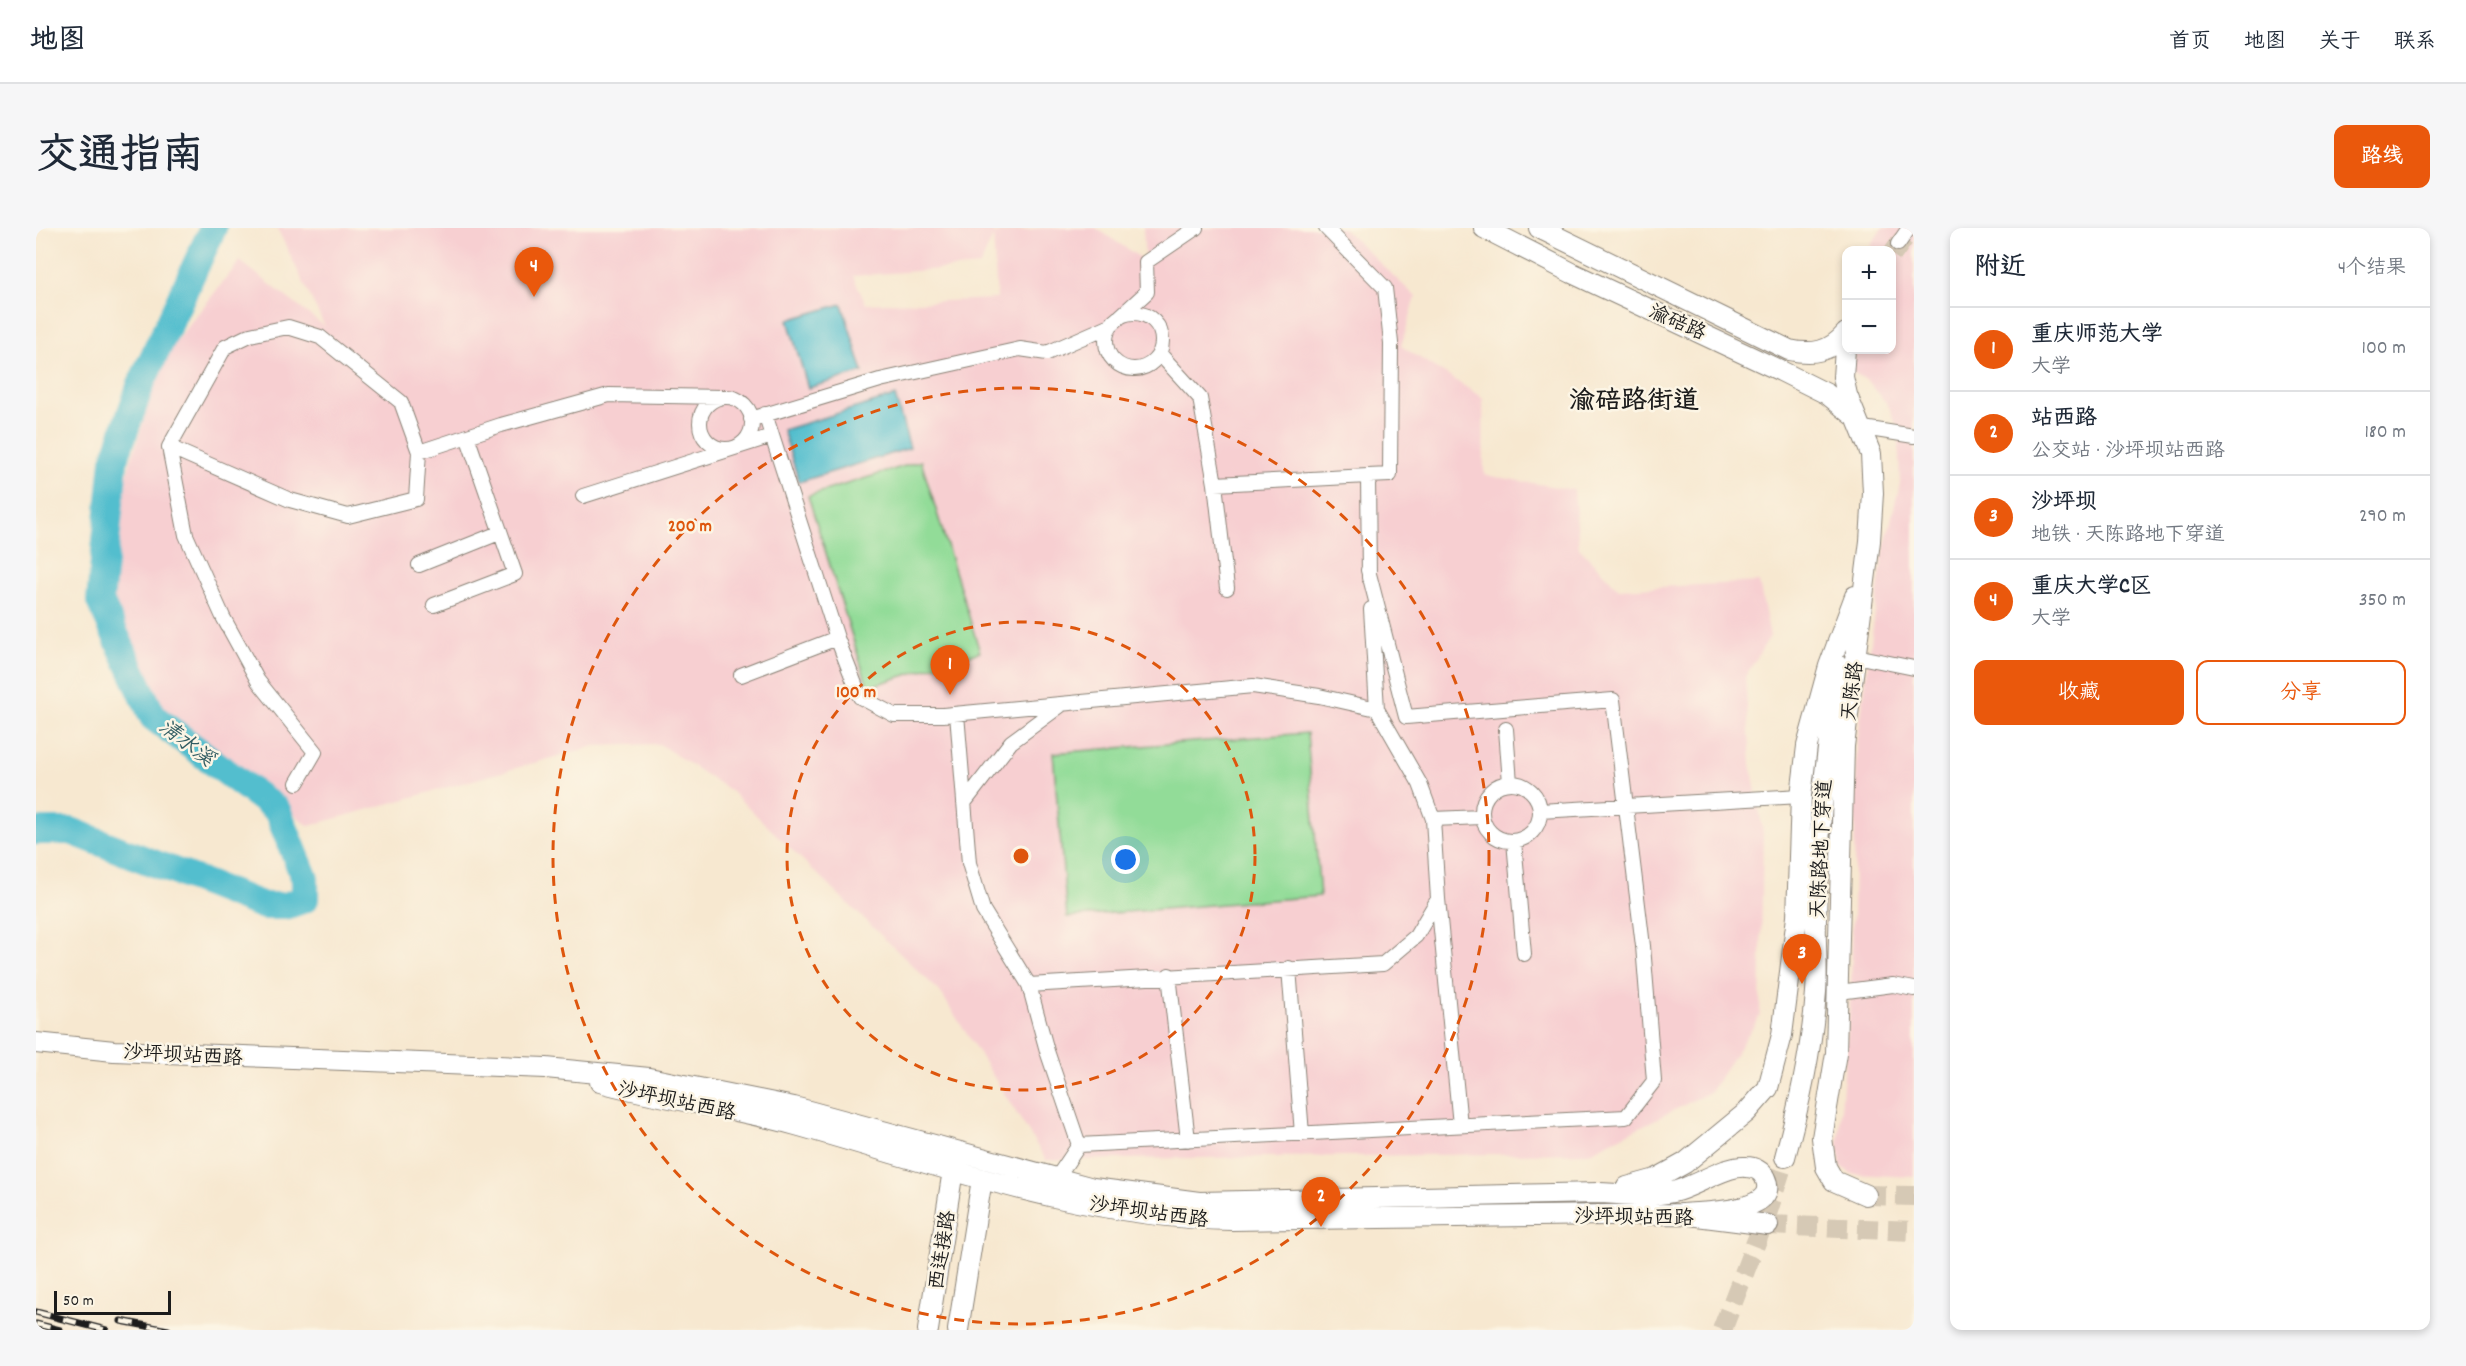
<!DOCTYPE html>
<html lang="zh">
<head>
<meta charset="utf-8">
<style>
  body { margin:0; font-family:Dekko,"LXGW WenKai TC",sans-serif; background:#f6f6f7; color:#1f2937 }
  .controls { position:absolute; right:18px; top:18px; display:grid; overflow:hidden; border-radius:12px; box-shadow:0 3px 9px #0003 }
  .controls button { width:54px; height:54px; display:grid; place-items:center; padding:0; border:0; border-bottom:2px solid #e0e1e3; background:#fff; color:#1f2937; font:30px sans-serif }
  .scale { position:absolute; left:18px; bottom:15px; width:117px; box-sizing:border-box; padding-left:6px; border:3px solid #1c1c1c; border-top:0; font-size:16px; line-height:21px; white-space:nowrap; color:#1c1c1c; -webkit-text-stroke:4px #fcf5e5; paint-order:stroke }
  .you { position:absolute; left:1090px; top:632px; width:21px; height:21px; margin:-15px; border:4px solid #fff; border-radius:50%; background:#1a73e8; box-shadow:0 0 0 9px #1a73e833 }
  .badge { display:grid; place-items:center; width:39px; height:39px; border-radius:50%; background:#ea580c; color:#fff; font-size:20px; font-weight:700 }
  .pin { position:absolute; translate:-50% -50px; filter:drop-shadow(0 2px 3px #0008) }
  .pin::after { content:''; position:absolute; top:32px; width:21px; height:18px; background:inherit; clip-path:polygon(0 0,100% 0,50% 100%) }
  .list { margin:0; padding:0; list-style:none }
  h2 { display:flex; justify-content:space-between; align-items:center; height:78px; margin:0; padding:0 24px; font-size:26px }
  h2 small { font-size:20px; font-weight:400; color:#747a83 }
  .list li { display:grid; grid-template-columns:39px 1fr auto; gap:18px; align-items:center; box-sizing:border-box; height:84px; padding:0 24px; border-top:2px solid #e0e1e3 }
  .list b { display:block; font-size:22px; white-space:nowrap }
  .list p { margin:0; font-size:20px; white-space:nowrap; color:#747a83 }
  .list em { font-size:20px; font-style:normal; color:#747a83 }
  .actions { display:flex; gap:12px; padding:18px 24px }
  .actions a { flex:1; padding:14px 0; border:2px solid #ea580c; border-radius:12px; text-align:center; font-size:21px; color:#ea580c }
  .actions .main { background:#ea580c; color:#fff }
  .map { position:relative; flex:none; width:1878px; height:1102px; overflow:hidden; border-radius:12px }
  header { display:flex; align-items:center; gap:36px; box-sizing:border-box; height:84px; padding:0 30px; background:#fff; border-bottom:2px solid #e0e1e3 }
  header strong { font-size:28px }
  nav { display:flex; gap:33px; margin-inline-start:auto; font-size:21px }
  .intro { display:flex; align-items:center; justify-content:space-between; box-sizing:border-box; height:144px; padding:0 36px }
  h1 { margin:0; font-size:42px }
  .button { padding:15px 27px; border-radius:12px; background:#ea580c; color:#fff; font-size:21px; font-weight:700 }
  main { display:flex; gap:36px; padding:0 36px }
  aside { flex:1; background:#fff; border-radius:12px; box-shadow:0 3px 9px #0003 }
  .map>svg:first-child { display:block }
  .built { fill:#f7cfd1; fill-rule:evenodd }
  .green { fill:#92dc98; stroke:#577c5a; stroke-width:1.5 }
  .water { fill:#53bece; stroke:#386d75; stroke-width:1.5 }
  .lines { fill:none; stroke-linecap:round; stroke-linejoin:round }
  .river { stroke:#53bece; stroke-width:28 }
  .secondary-tunnel { stroke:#d6c9b5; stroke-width:20; stroke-dasharray:20 10; stroke-linecap:butt }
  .street-casing { stroke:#8a8276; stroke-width:16 }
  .secondary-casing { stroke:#8a8276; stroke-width:22 }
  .street { stroke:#fff; stroke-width:14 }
  .secondary { stroke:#fff; stroke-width:20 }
  .rail-casing { stroke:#1c1c1c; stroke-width:7 }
  .rail { stroke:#fcf5e5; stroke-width:4.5; stroke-dasharray:14; stroke-linecap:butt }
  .ring { fill:none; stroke:#de560d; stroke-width:3; stroke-dasharray:10 8 }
  .labels { text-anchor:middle; stroke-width:5; stroke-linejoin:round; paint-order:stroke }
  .street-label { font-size:20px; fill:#1c1c1c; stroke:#fcf5e5 }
  .water-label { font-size:21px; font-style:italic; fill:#325d63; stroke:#fcf5e5 }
  .district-label { font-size:26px; font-weight:bold; fill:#1c1c1c; stroke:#fcf5e5 }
  .centre { fill:#de560d; stroke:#fcf5e5; stroke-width:3 }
  .ring-label { font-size:18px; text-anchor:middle; font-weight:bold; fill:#de560d; stroke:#fcf5e5; stroke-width:5; stroke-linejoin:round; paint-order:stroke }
</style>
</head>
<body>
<header>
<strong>地图</strong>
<nav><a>首页</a><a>地图</a><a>关于</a><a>联系</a></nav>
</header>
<div class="intro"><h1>交通指南</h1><a class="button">路线</a></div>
<main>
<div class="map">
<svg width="1878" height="1102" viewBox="0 0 1878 1102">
  <rect width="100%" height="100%" fill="#fcf5e5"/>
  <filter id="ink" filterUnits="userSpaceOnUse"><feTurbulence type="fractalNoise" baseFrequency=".0167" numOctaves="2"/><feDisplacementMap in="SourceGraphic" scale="12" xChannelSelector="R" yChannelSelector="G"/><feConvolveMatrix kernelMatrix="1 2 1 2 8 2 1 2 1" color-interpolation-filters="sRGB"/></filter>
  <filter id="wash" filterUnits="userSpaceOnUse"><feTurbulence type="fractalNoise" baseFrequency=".008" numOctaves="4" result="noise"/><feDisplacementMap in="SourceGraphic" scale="24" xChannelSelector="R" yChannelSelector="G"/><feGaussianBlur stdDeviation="1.35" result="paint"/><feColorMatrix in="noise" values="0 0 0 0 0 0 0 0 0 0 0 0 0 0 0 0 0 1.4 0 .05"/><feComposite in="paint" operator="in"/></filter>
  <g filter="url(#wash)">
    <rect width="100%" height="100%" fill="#f7e8d0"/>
    <path class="built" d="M241,0h715l1,6 48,-6h55l49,33 -2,-33h200l73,69 -15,49 82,52 1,77 90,15 5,58 40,41 140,-7 11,54 -25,41 6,87 12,68 -3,184 -50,76 -122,61 -542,7 -105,-167 -210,-202 -72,-47 -64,2 -286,80 -147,-113 -51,-115 11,-108 41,-133 77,-96 85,66zM957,8l4,63 -131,5 -13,-28 127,-10z
      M1846,0h32v949l-62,-3 -11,-8 -3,-21 13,-153 6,-246 26,-192 17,-71 -2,-54 -10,-24 -20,-24 -17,-10 6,-21h35v-77l6,-14 -6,-3v-6h-13l-9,-3z"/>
    <path class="green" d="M885,233l59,191 -112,35 -60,-191z
      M1271,505l13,163 -253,21 -14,-164z"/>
    <path class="water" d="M806,76l21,68 -55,16 -20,-68z
      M859,168l15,52 -111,34 -16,-52z"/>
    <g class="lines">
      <path class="river" d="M0,603h35l193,75h21l20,-7v-20l-28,-69 -124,-93 -53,-116 14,-140 27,-77 72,-156"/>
    </g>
  </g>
  <g filter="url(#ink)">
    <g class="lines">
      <path class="secondary-tunnel" d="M1856,27l19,-27
        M1830,967l48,1
        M1732,997l146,6
        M1686,1102l45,-116 18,-57"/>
      <g class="street-casing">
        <path id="street" d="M1290,0l59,60 6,55 -1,132 -22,1
          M1862,16l11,-16
          M1070 113a28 28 0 1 1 56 0a28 28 0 1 1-56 0Z
          M1123,125l41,45 15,86 12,104
          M664 195a26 26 0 1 1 52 0a26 26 0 1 1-52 0Z
          M729,186l72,224 23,59 34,18h49l310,-29 66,10 58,13 43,75 13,35 49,-2
          M715,191l129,-39 140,-31 27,4 64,-28 36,-33 -1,-30 50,-34
          M1827,200l51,8
          M133,219l121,53 58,16 68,-17 3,-47
          M1179,256l153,-8 1,102
          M547,268l189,-60
          M383,337l80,-32
          M398,377l81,-31 -48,-138
          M1335,381l6,100
          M1819,428l59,12
          M705,447l96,-37
          M921,486l12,149 14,47 46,75 354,-21 33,-28 22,-37 -5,-80
          M1470,501l4,54
          M261,555l18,-31 -57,-71 -35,-64 -37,-82 -17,-88 56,-100 25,-12 38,-8 32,10 81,65 18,50 82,-27 108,-30 114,2
          M1446 584a29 29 0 1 1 58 0a29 29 0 1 1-58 0Z
          M928,575l47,-61 50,-37
          M1504,583l261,-15
          M1478,613l10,113
          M1402,671l22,226
          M1253,740l13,166
          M1133,747l19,165
          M993,757l18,66 32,94 547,-28 28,-36 -11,-135 -30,-246 -207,17 -38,-147
          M1803,764l54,-7 21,4
          M1020,951l23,-34"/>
      </g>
      <g class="secondary-casing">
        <path id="secondary" d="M1448,0l88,45 209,98 46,23 26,21
          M1503,0l250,122c24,5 41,2 57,-17
          M1810,107l-3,42 4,18 24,59 2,39 -3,48 -26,205 -8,307 -14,85 4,29 8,14 32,14
          M0,815l78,8 432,17 103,10 145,29 299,81 106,14 400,-9c24,1 50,4 74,-1 22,-5 52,-27 73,-25 8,0 16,4 19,11 17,36 -66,34 -84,36
          M564,854c65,18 132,25 196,43 142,40 287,93 436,95l449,-6 87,11
          M1749,929c15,-55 27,-108 31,-165 2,-24 -1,-48 0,-72 2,-86 8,-169 26,-253
          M1591,959l29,-8 29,-16 62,-51 21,-24 14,-53 15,-118 4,-121 6,-50 22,-80 26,-70
          M892,1102l25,-160
          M922,1102l24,-151"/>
      </g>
      <use href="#street" class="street"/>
      <use href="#secondary" class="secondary"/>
      <g class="rail-casing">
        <path id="rail" d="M0,1084l70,18
          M85,1093l47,9
          M0,1096l24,6"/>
      </g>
      <use href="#rail" class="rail"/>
    </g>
  </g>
  <g class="ring">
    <circle cx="985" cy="628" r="234"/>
    <circle cx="985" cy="628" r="468"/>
  </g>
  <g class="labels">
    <g class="street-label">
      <text transform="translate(1642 93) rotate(24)" y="7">渝碚路</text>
      <text transform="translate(1815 463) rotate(-83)" y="7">天陈路</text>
      <text transform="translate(1784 621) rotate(-87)" y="7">天陈路地下穿道</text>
      <text transform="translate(147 826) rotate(3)" y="7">沙坪坝站西路</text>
      <text transform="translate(641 872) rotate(12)" y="7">沙坪坝站西路</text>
      <text transform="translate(1113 983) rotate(8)" y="7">沙坪坝站西路</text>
      <text transform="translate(1598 988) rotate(1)" y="7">沙坪坝站西路</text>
      <text transform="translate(905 1022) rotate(-81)" y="7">西连接路</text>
    </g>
    <g class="water-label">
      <text transform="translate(151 514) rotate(37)" y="7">清水溪</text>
    </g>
    <g class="district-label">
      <text x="1598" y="180">渝碚路街道</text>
    </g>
  </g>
  <circle cx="985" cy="628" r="9" class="centre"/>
  <g class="ring-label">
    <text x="654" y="303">200 m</text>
    <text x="820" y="469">100 m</text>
  </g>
</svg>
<div class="controls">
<button>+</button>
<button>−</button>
</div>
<div class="scale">50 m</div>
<div class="you"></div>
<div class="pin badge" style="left:914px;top:467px">1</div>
<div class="pin badge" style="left:1285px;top:999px">2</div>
<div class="pin badge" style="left:1766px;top:756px">3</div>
<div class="pin badge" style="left:498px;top:69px">4</div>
</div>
<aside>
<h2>附近<small>4个结果</small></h2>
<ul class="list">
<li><span class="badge">1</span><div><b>重庆师范大学</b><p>大学</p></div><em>100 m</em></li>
<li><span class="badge">2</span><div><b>站西路</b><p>公交站 · 沙坪坝站西路</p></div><em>180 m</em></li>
<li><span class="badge">3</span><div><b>沙坪坝</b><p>地铁 · 天陈路地下穿道</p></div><em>290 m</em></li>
<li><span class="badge">4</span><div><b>重庆大学C区</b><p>大学</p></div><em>350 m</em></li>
</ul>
<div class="actions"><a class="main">收藏</a><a>分享</a></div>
</aside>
</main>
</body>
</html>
